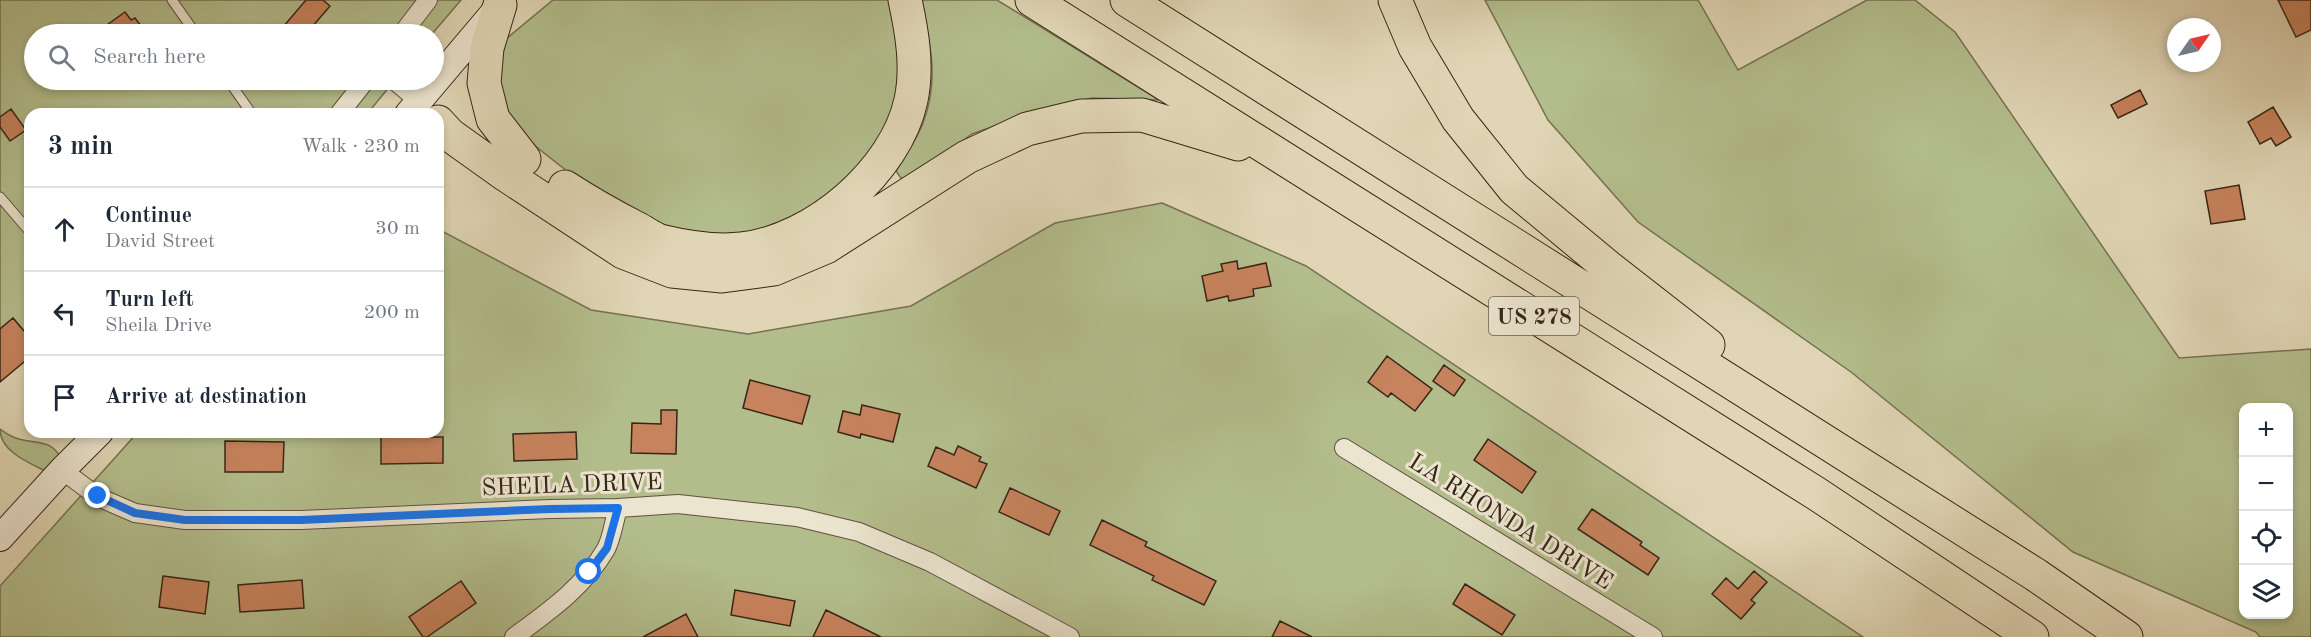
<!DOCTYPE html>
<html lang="en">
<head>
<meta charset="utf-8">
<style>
  body { margin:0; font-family:"Old Standard TT",serif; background:#f6f6f7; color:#1f2937 }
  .controls { position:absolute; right:18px; bottom:18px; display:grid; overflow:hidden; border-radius:12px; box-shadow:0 3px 9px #0003 }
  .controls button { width:54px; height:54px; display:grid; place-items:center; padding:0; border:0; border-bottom:2px solid #e0e1e3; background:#fff; color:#1f2937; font:30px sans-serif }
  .compass { position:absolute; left:2167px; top:18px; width:54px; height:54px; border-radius:50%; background:#fff; box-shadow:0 3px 9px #0003; rotate:56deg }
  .stop { position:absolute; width:18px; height:18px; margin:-14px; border:4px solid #1a73e8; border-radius:50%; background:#fff }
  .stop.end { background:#1a73e8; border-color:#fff; box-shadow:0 2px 6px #0008 }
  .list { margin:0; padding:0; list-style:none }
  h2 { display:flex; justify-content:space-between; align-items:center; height:78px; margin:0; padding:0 24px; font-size:26px }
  h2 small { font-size:20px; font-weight:400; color:#747a83 }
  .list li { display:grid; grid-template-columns:39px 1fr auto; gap:18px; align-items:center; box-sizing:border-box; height:84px; padding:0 24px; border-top:2px solid #e0e1e3 }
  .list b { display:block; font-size:22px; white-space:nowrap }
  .list p { margin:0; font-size:20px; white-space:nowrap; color:#747a83 }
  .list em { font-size:20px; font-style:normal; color:#747a83 }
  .icon { flex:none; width:33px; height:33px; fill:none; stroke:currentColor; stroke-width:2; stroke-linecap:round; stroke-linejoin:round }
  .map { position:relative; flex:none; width:2311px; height:637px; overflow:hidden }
  .search { position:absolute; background:#fff; box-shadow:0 3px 9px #0003; left:24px; top:24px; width:420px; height:66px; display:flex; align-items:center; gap:15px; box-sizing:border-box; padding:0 21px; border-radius:33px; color:#747a83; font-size:22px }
  .panel { position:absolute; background:#fff; box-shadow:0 3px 9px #0003; left:24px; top:108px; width:420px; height:330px; border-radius:18px }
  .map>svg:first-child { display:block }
  .green { fill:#b3bd8c; stroke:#757152; stroke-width:1.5; fill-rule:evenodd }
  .building { fill:#c7835d; stroke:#372517; stroke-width:1.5 }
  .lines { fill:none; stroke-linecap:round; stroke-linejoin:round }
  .service-casing { stroke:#61513e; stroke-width:11 }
  .minor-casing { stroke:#61513e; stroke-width:20 }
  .secondary-casing { stroke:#372517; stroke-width:28 }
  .motorway-casing { stroke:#372517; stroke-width:35 }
  .service { stroke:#ebe4cf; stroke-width:9 }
  .minor { stroke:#ebe4cf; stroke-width:18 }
  .secondary { stroke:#ebe4cf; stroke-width:26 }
  .motorway { stroke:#e0d6b5; stroke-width:33 }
  .route { stroke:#1a73e8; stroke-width:8 }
  .labels { text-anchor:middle; stroke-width:6; stroke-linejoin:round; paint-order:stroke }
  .shield { fill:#ebe4cf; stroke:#6d5e4e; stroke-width:1.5 }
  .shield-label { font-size:22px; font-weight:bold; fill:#372517 }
  .street-label { font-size:24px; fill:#372517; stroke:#ebe4cf }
</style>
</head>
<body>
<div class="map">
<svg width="2311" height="637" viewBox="0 0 2311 637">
  <rect width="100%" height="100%" fill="#e0d6b5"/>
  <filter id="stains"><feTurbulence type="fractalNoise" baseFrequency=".00333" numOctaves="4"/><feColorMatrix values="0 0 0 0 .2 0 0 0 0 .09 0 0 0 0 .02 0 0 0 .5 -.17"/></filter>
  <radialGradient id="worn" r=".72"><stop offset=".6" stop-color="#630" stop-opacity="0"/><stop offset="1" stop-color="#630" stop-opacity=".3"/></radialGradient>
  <path class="green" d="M0,0h461l-29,34h-398v46h361l-28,34h-337v224l-17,-20 -13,11z
    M553,0h342l10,76 -12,45 -29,51 -51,40 -54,21 -64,6 -86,-35 -98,-77 -13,-29 3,-55z
    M917,0h80l162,100 -67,-2 -70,18 -50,18 -67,50 -9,-13c9,-15 21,-32 27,-48 16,-41 9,-84 -6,-123z
    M1485,0h213l40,70 129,-70h48l40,32 224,326 132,-9v288h-51l-4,-5 -183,-80 -222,-180 -213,-150 -90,-102zM2244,408h44v206h-44z
    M1162,203l144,63 557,371h-1863v-51l138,-154h300v-201l2,-1 151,80 157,24 163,-28 144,-83z
    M0,429c4,3 9,6 13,8 18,8 39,0 48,22l-14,13c-17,-9 -47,-20 -47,-43z"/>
  <path class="building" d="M306,0h17l7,6 -24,28h-29z
    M2278,0h33v30l-15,7z
    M125,12l6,8 4,-2 12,16h-37l3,-1 -6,-8z
    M2140,90l7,14 -29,14 -7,-13z
    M2273,107l18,30 -15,9 -5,-8 -11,6 -12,-22z
    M11,109l15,21 -16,11 -10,-14v-10z
    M2239,185l6,34 -34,5 -6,-33z
    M1237,261l1,8 28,-6 5,23 -18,3 1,7 -25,5 -1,-5 -21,5 -5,-25 21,-5 -2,-7z
    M13,318l17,20v19l-30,25v-53z
    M1387,356l45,33 -17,22 -24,-18 -3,4 -20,-15z
    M1444,365l21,15 -11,16 -21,-15z
    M750,380l60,16 -8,28 -59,-16z
    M862,405l38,9 -7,28 -32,-8 -1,4 -22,-6 5,-21 17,4z
    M661,410h16l-1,44 -45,-1 1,-30 29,1z
    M576,432l1,27 -63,2 -1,-27z
    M381,437h62v26l-62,1z
    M1488,439l48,33 -14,21 -48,-33z
    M225,441l59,1 -1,30h-58z
    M958,446l23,11 -2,4 8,3 -11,24 -48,-22 8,-19 18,8z
    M1010,488l50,23 -11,24 -50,-23z
    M1592,509l50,33 -2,3 19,13 -11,17 -70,-46z
    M1102,520l45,22 -2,4 71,35 -12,24 -52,-25 2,-4 -64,-31z
    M1754,571l13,11 -16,18 4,3 -14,16 -29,-25 14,-16 12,11z
    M163,576l46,6 -4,32 -46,-7z
    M302,580l2,28 -64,4 -2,-27z
    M461,581l15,22 -49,34h-4l-14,-20z
    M1465,584l50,31 -13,20 -49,-31z
    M735,590l60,11 -5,25 -59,-11z
    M826,610l55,27h-68z
    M686,614l12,23h-55z
    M1280,621l32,16h-40z"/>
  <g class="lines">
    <g class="service-casing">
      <path id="service" d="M172,0l24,34
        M228,80l24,34
        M0,197l30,35"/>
    </g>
    <g class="minor-casing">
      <path id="minor" d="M402,34l26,-34
        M394,80l25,21
        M339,114l27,-34
        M1344,448l309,189
        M62,470l36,27 37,16 50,7h116l249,-11 68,-1 60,-4 119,13 62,15 71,30 140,75
        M514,637c34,-25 70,-50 92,-88 6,-11 8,-28 12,-41"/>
    </g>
    <g class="secondary-casing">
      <path id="secondary" d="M408,114l87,-103
        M0,538l62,-68 38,-38"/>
    </g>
    <g class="motorway-casing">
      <path id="motorway" d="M1032,0l785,494 215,143
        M1127,0l909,575 90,62
        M1395,0l20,47 43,72 56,70 94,78 100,78
        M500,5l-13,43 -3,35 9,36 31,40
        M438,122l12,13 56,40 117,77 49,19 50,5 52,-7 52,-22 141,-90 60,-28 54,-13 61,-1 96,29
        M565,187c23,15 46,28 71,41 8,4 16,10 24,13 25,6 56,11 82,8 72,-8 154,-78 169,-149 7,-33 1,-68 -6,-100"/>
    </g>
    <use href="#service" class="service"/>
    <use href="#minor" class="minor"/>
    <use href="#secondary" class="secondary"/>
    <use href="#motorway" class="motorway"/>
  </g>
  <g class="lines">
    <path class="route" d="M98,496l37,17 50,7h116l249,-11 68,-1 -11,40 -18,24"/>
  </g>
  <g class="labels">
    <rect class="shield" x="1489" y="297" width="90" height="38" rx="4.5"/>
    <g class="shield-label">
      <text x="1534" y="324">US 278</text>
    </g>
    <g class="street-label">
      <text transform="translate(572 484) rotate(-2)" y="8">SHEILA DRIVE</text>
      <text transform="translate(1511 521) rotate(32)" y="8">LA RHONDA DRIVE</text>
    </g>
  </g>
  <rect width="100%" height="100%" filter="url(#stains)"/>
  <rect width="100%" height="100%" fill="url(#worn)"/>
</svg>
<div class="controls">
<button>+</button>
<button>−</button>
<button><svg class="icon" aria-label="locate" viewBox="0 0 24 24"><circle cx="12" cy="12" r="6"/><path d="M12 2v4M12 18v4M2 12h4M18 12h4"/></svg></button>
<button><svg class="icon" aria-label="layers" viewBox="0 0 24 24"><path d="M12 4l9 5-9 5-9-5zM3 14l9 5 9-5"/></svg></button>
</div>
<svg class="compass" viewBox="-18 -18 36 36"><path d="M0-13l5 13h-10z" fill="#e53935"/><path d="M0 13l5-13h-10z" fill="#747a83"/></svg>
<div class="stop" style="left:589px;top:572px"></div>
<div class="stop end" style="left:98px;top:496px"></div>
<div class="search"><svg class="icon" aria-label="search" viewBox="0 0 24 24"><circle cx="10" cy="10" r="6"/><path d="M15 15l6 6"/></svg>Search here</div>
<section class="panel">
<h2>3 min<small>Walk · 230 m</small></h2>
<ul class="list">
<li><svg class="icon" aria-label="ahead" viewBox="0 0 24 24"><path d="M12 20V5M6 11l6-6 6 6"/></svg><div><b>Continue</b><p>David Street</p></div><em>30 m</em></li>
<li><svg class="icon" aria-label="left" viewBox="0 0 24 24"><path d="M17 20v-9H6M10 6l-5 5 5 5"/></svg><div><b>Turn left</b><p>Sheila Drive</p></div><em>200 m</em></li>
<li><svg class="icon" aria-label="arrive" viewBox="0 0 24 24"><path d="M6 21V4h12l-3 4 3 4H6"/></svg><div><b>Arrive at destination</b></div></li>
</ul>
</section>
</div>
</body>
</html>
